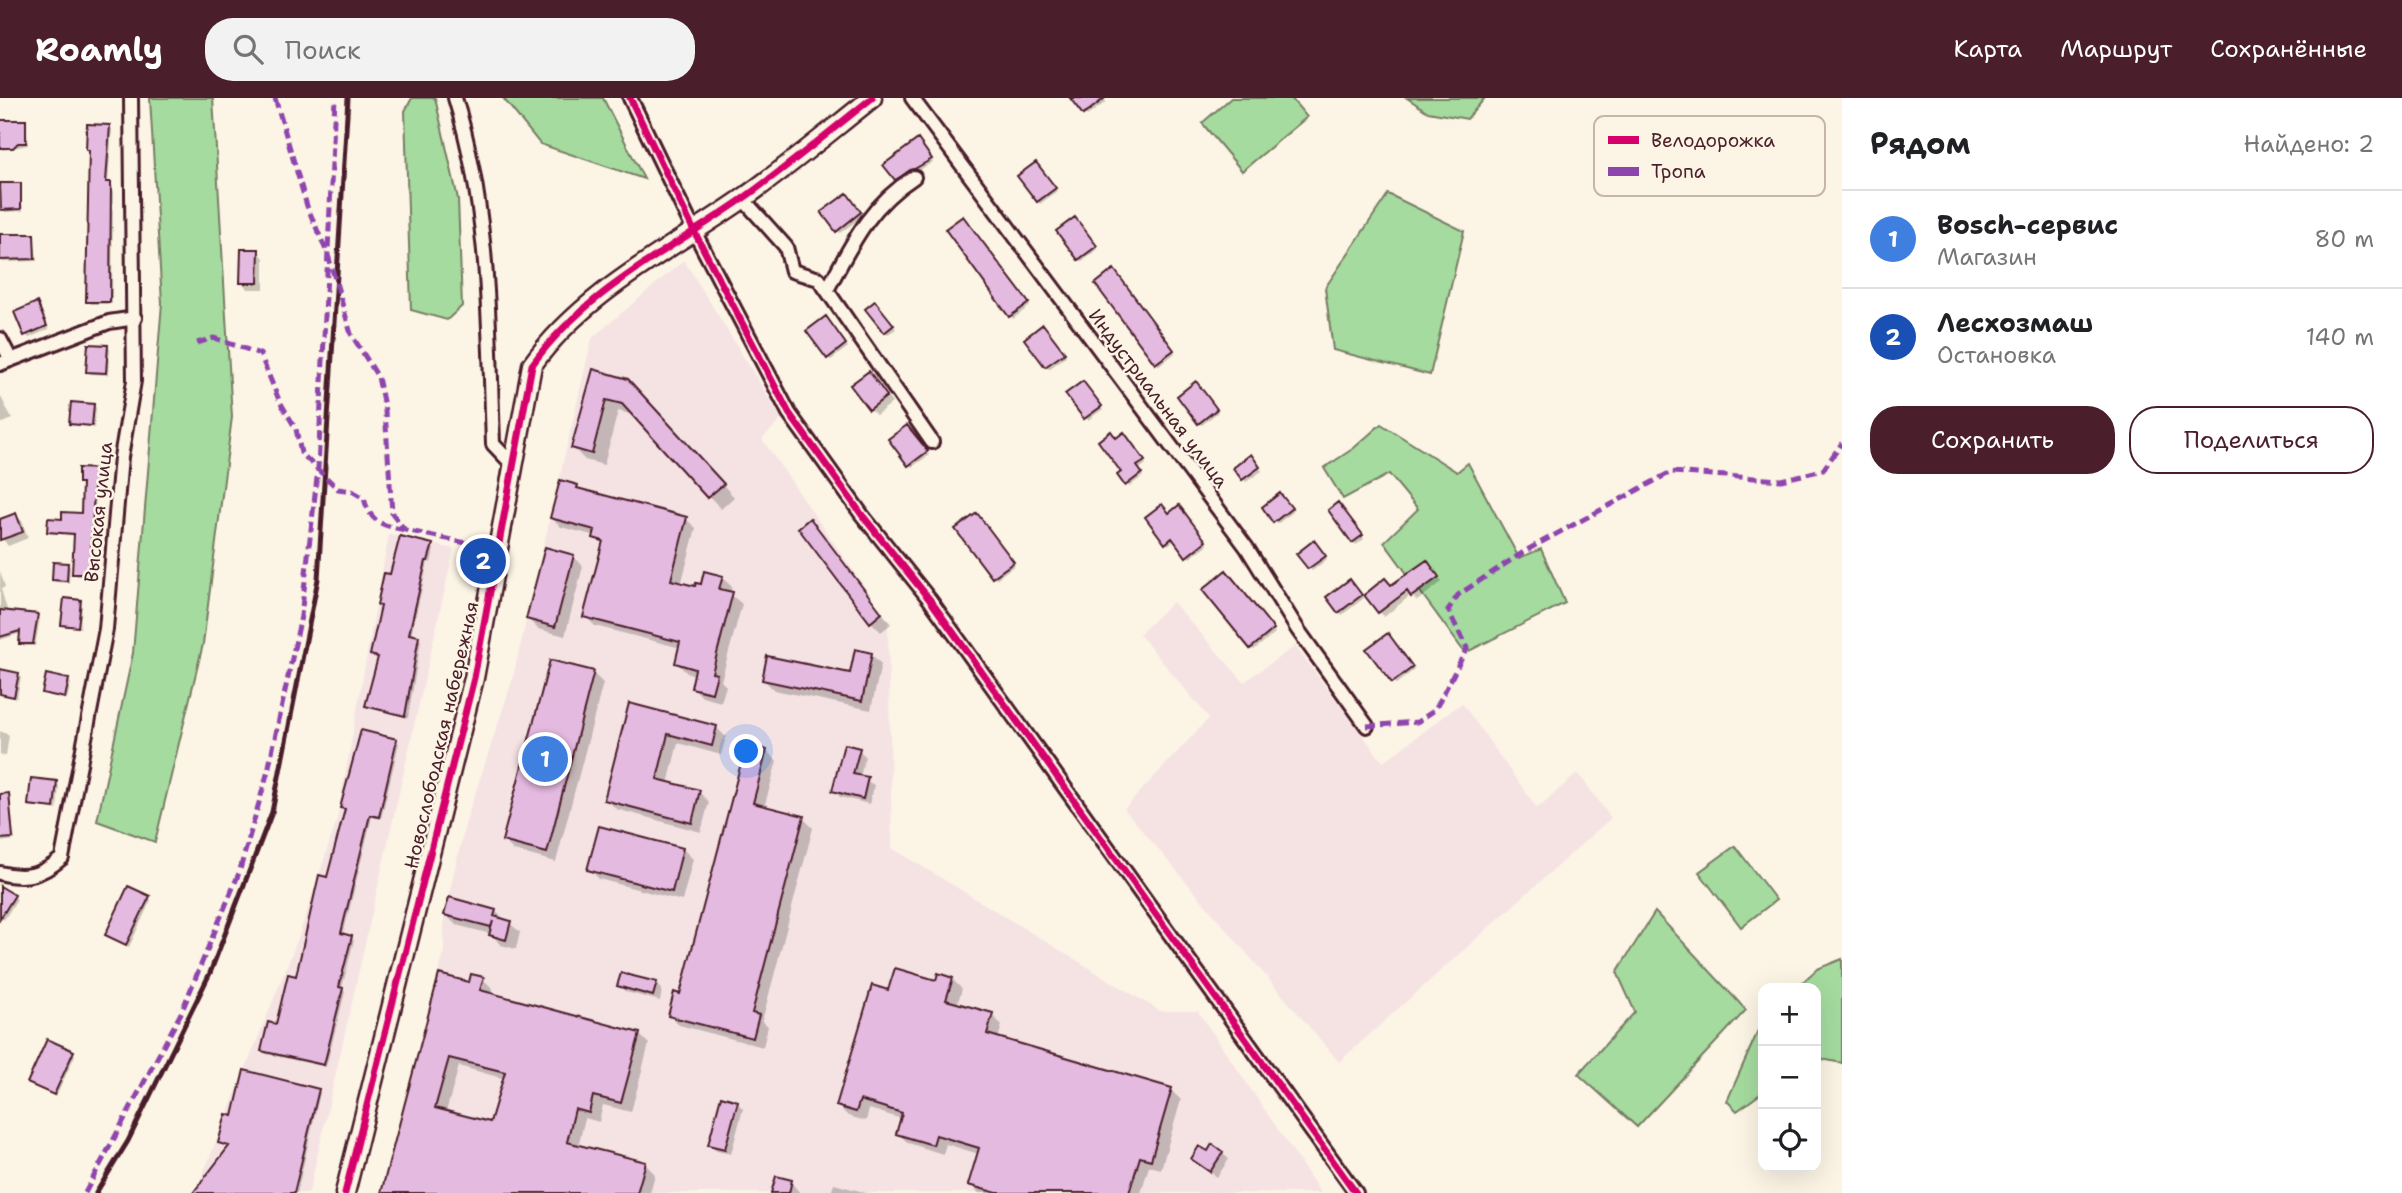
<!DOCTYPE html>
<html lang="ru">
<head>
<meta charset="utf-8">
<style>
  body { margin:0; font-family:"Shantell Sans",sans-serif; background:#f2f2f2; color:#202124 }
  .controls { position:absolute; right:21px; bottom:21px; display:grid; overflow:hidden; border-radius:14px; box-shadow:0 7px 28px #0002 }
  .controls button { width:63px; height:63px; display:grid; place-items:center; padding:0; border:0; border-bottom:2px solid #e0e0e0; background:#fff; color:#202124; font:35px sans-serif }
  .you { position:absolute; left:747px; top:654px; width:24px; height:24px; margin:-18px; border:5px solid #fff; border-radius:50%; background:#1a73e8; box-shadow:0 0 0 10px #1a73e833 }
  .badge { display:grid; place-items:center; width:46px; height:46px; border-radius:50%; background:#4a1f2b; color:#fff; font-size:23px; font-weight:700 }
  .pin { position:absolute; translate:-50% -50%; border:4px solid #fff; box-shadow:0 2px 7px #0006 }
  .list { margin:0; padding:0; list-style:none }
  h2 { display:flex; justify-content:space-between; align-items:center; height:91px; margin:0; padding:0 28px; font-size:30px }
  h2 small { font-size:23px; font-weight:400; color:#757577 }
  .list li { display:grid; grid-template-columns:46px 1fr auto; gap:21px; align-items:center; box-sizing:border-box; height:98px; padding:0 28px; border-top:2px solid #e0e0e0 }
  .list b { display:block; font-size:26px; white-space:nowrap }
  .list p { margin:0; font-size:23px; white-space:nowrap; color:#757577 }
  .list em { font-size:23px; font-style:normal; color:#757577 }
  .actions { display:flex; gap:14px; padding:21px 28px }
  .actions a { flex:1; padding:16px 0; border:2px solid #4a1f2b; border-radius:28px; text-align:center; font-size:24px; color:#4a1f2b }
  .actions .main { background:#4a1f2b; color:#fff }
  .icon { flex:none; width:38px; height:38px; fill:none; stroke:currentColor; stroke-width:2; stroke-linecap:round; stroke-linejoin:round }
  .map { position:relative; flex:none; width:1842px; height:1095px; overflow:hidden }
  header { display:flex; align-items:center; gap:42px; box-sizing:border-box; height:98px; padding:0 35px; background:#4a1f2b; color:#fff }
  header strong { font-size:33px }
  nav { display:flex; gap:38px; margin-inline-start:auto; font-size:24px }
  .search { width:490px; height:63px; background:#f2f2f2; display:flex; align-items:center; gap:18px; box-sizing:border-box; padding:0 24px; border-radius:28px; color:#757577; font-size:26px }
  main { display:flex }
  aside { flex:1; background:#fff }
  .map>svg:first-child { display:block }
  .built { fill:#f5e3e4 }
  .green { fill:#a5db9f; stroke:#787d65; stroke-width:2 }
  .shadow { fill:#0003; fill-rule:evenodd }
  .building { fill:#e5bae0; stroke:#4a1f2b; stroke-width:2; fill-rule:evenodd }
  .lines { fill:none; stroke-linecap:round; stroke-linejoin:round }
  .street-casing { stroke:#4a1f2b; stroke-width:18 }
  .secondary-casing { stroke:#4a1f2b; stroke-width:23 }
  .street { stroke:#fcf5e5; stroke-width:12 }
  .secondary { stroke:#fcf5e5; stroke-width:18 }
  .rail { stroke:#4a1f2b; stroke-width:5 }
  .quiet { stroke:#8e44ad; stroke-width:5; stroke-dasharray:10 5; stroke-linecap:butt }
  .cycleway-casing { stroke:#fcf5e5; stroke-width:11 }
  .cycleway { stroke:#d6006c; stroke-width:7 }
  .labels { text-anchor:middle; stroke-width:5; stroke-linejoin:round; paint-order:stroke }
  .street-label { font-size:19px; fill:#4a1f2b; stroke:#fcf5e5 }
  .key { fill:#fcf5e5; stroke:#c7b5ad; stroke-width:2 }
  .key-label { font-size:19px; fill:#4a1f2b }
</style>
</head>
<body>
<header>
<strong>Roamly</strong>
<div class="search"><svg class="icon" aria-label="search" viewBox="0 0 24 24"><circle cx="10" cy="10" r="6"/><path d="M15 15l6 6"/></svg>Поиск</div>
<nav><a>Карта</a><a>Маршрут</a><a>Сохранённые</a></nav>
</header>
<main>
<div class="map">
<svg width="1842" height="1095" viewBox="0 0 1842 1095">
  <rect width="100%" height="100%" fill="#fcf5e5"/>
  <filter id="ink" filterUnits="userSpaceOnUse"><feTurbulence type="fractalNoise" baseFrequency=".0143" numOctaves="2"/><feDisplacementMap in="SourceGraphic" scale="14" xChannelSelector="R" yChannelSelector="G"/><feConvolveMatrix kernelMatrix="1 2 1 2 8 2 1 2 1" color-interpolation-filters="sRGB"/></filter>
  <g filter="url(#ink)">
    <path class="built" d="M684,162l98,159 -20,20 126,182 4,227 268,163h38l123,182h-940l31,-121 9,2 3,-15 -8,-2 28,-105v-37l22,-94 46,-140 80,-343z
      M389,436l65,15 -145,644h-117l8,-12 99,-245 38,-117z
      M1173,504l71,80 51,-36 88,116 79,-59 75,105 41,-35 33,45 -272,244 -215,-253 85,-91 -70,-84z"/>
    <path class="green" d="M150,0h63l19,319 -29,227 -48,198 -58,-21 36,-168 29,-350z
      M412,0h23l23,101 4,107 -15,14 -36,-10 -6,-199z
      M503,0h100l41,81 -104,-35z
      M1231,0h60l16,19 -65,54 -40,-48z
      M1407,0h78l-18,21 -39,-7z
      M1388,96l76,37 -34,144 -97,-25 -8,-62z
      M1381,326l76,48 11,-9 51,95 22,-9 24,54 -100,50 -81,-111 34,-33 -29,-35 -46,25 -19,-31 30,-20z
      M1735,748l41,54 -35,27 -42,-55z
      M1655,814l91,98 -109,117 -59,-53 57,-62 -18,-40z
      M1842,861v104l-26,-5v-70h-20l21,-19z
      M1763,930v64l-26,19 -10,-10 31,-70z"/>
    <path class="shadow" d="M1072,0h31l3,4 -19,14z
      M26,24l2,23 -25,5 -2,-2z
      M110,29l2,2 -4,55 5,2 -1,118h-21l-3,-3 3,-148 -3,-3z
      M920,46l13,18 -34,20 -3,-3z
      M1038,69l19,24 -17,13 -2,-3z
      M20,86l3,27 -18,1 -2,-3z
      M849,100l14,18 -23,17 -3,-3z
      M966,122l64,86 -17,13 -66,-89z
      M1078,124l20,27 -16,13 -23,-30z
      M34,137l3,26 -34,1 -3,-3z
      M258,153l6,7v31h-16l-7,-7z
      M1117,176l58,79 -16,13 -62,-82z
      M37,206l12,25 -20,9 -3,-3z
      M877,208l19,23 -8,5 -21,-25z
      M828,223l20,26 -17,13 -3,-3z
      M1046,231l20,27 -17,13 -22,-30z
      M107,249l3,2 -2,26 -17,-1 -3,-3z
      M594,273l46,22 94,104 -13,12 -87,-94 -16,-4 -14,54 -19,-5 -12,-12z
      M875,282l17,23 -16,12 -6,-6z
      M1085,288l18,23 -15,11 -20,-26z
      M1199,288l19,26 -16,13 -3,-3z
      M0,297l12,24 -12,5z
      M94,307l2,3 -2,20 -24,-5z
      M910,331l19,26 -17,12 -2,-2z
      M1126,339l20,27 -8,6 5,6 -14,11 -13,-47z
      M1253,361l9,12 -16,11 -11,-14z
      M99,373l2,20h-5l-4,85h-15l-3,-3 2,-37 -28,-5 34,-16v-30l-3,-2z
      M578,388l5,6 103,27 10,9 -15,57 15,4 26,-12 10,10 -2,7 12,10 -21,77 5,5 -5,16 -19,-5 -9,-10 3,-12 -9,-2 -10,-10 4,-15 -86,-22 -10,-10 19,-70 -8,-10 -35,-9 -9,-9z
      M1283,400l10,14 -16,12 -2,-3z
      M1341,409l23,32 -8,6 -26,-35z
      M1182,412l26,35 -18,13 -15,-18 -7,5 -2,-3 3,-27z
      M15,417l7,6 6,17 -20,8 -8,-11v-14z
      M980,420l35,47 -19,14 -3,-2z
      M810,423l81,103 -10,8 -10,-10z
      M1316,447l11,14 -15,12 -13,-17z
      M432,448l2,3 -3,14 -3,-1 -17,74 10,4 -13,78 -38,-10 -3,-2 12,-48 -7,-4 14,-79 6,1z
      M573,458l10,10 -18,70 -27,-7 -10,-10z
      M67,466l3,3 -1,16 -13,-1 -3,-2z
      M1431,468l11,16 -25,19 -6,-6 -27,22 -18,-22z
      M0,473l5,16 -4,2 7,24 32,5 -5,28h-11l-3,-13 -21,7z
      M1229,477l46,58 -21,17 -3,-2z
      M1353,486l11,14 -22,17 -13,-18z
      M80,504l2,2 -2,24 -14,-1 -3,-2z
      M1390,540l24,32 -18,14 -3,-3z
      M871,556l10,10 -10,46 -97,-20 -10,-10 88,-5z
      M0,572l21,7 -4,21 -17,-3z
      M593,575l10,10 -47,179 -42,-11 -10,-10z
      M68,583l3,2 -4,16 -23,-7z
      M631,607l85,22 10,10 -5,18 -43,-12 -10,41 31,8 10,10 -8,30 -85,-23 -10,-10z
      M0,633l9,4 -3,21 -6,-1z
      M396,643l3,2 -18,76 -9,-2 -29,118 11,5 -12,48 3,4 -19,75 -60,-13 -3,-3 15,-25 19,-48 32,-99 17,-68 -4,-4z
      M859,652l6,6 -5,21 14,8 -5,19 -29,-7 -6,-7z
      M767,653l10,10 -13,47 39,10 10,10 -51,193 6,5 -5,21 -84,-22 -10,-10 12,-19z
      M56,685l3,3 -2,24 -27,-5z
      M9,701l6,41 -15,2v-42z
      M683,751l10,10 -11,42 -83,-22 -10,-10z
      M0,790l17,11 -13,21 -4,-3z
      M149,799l2,3 -22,47 -22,-12z
      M495,813l25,21 -4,17 -15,-4 -10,-11 -35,-9 -10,-10z
      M483,881l10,10 -2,6 148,39 10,10 -18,68 -28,-7 -4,17 -14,-4 -7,29 67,17 10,10 -5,19h-267l87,-209zM459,968l46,13 -14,45 -45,-12z
      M952,881l10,10 -5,16 35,10 10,10 -4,14 173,51 10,10 -20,69 -12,-3 -8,27h-162l-9,-9 9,-30 -33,-10 -3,10 -35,-11 -10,-10 4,-14 -33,-10 -3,12 -18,-5 -10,-10 51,-114z
      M656,886l6,6 -2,11 -34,-9 -7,-6z
      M73,955l2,2 -19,42 -27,-14z
      M318,992l2,3 -23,100h-93l26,-46 -10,-5 14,-24z
      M737,1004l6,7 -12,45 -14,-3 -7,-7z
      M1208,1055h14l7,6 -12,18 -24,-19z
      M791,1084l9,11h-27z
      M834,1086l33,9h-36z"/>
    <path class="building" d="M1070,0h35l-22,17z
      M0,22h26v23h-8l-5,5h-13z
      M87,26l23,1 -4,57h5l-1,120h-24l3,-152h-3z
      M918,41l14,20 -37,21 -12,-15z
      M1036,64l20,26 -19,14 -20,-26z
      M0,85h21v26l-20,1z
      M847,95l14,19 -25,20 -15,-20z
      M963,118l66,87 -20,14 -64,-88z
      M1075,119l22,29 -19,14 -22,-29z
      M0,136h34l1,25 -35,1z
      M241,151h18l-1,34h-18z
      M1114,171l60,81 -19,14 -60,-80z
      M875,203l19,24 -10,8 -19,-24z
      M37,204l10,24 -23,10 -10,-24z
      M826,218l20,28 -19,15 -21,-28z
      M1043,226l22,29 -20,14 -21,-28z
      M88,246l20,1 -2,28 -20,-1z
      M593,271l35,10 96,105 -17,14 -85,-94 -16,-4 -14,54 -21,-6z
      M869,273l18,25 -18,14 -19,-25z
      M1083,283l19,25 -18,13 -19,-25z
      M1196,283l21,28 -19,15 -21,-28z
      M71,304l23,2 -2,22 -23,-2z
      M907,327l21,26 -20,15 -20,-27z
      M1111,333l5,7 8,-6 21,29 -8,5 5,7 -17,13 -8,-11 4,-3 -23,-31z
      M1251,356l9,13 -18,13 -9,-12z
      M78,370l22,1 -1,20h-5l-4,85h-18l2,-40 -27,-2 1,-14 14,1v-7l19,1 1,-30h-4z
      M560,382l18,5 -1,3 110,29 -16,63 24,6 1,-3 5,1 3,-13 19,5 -4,13 14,3 -21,81 5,1 -5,19 -21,-5 4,-19 -20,-6 5,-21 -97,-25 20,-76 -10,-3 2,-8 -45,-12z
      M1280,395l12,15 -19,15 -11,-16z
      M1338,404l25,33 -11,8 -24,-33z
      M1162,406l7,9 10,-8 27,36 -20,16 -14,-19 -7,6 -20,-27z
      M16,415l7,19 -23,8v-21z
      M977,415l37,49 -22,16 -37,-49z
      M810,420l72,95 -12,10 -72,-95z
      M400,438l33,8 -5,17h-2l-17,73 10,2 -14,80 -40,-10 13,-49 -8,-2 11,-49 -4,-1 7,-32 6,1z
      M1314,442l12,16 -18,13 -12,-15z
      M545,449l29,8 -19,72 -29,-8z
      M1427,462l12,17 -28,20 -4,-6 -29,22 -14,-18 21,-17 6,7z
      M53,464l15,1 -1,18 -15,-1z
      M1226,472l48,59 -24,20 -48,-59z
      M1350,481l12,16 -24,18 -12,-16z
      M64,500l17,2 -3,27 -17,-2z
      M0,512l38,4 -5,30h-14l1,-13 -20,6z
      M1388,535l25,34 -21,16 -26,-34z
      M855,551l17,4 -10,48 -100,-21 5,-24 83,17z
      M550,562l44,11 -47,182 -45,-12z
      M0,571l19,4 -5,24 -14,-3z
      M46,576l23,5 -4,19 -23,-5z
      M629,605l88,23 -5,20 -44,-12 -11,45 43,11 -8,33 -88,-23z
      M361,632l36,9 -18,78 -9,-2 -29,118 11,3 -13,51 4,1 -19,77 -63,-14 7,-29 8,2 12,-50 8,2 23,-101 8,2 18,-68 -5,-1z
      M746,646l21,6 -14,53 51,13 -52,197 7,2 -6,23 -85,-22 6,-24 6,2z
      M844,646l16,4 -7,26 15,3 -5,22 -31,-8z
      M31,680l26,3 -3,27 -26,-3z
      M9,695l4,45 -13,1v-45z
      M599,728l84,22 -11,44 -85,-22z
      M0,788l15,9 -15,24z
      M128,788l22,10 -24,49 -21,-10z
      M449,799l47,13 -2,6 17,5 -5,19 -17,-5 4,-14 -2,6 -47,-12z
      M895,870l41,12 2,-7 15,5 -7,22 47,13 -6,21 185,54 -21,72 -11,-3 -11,36h-132l-29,-8 11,-37 -43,-13 -3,10 -37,-11 6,-21 -42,-13 -4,12 -20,-6 36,-121 16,5z
      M621,875l36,9 -4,14 -36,-10z
      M439,876l30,8 2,-8 13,3 -4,13 160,43 -19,70 -28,-7 -4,17 -14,-4 -8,33 79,20 -9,31h-256zM449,960l56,14 -15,50 -55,-14z
      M47,941l27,12 -20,44 -27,-12z
      M244,972l75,19 -25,104h-101l36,-47 -11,-3 8,-29 7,2z
      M721,998l17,5 -13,48 -17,-4z
      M1212,1046l11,8 -13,20 -19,-13 8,-13 9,5z
      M776,1078l16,4 -3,13h-18z"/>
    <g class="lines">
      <g class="street-casing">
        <path id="street" d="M455,0c35,113 34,230 38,346l21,22
          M630,0l64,133 95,182 73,102 68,85 426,593
          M912,0l335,450 51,82 69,96
          M743,101l43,48 6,24 27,8 113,163
          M827,192c25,-46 41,-83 87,-113
          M0,241l11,21
          M0,266l109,-42 26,-4
          M0,775c26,7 42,2 62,-15l44,-229 15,-172 13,-76 -3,-283"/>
      </g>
      <g class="secondary-casing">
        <path id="secondary" d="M345,1095l129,-515 58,-313c51,-72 137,-115 209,-165 45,-32 88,-68 131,-102"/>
      </g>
      <use href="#street" class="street"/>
      <use href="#secondary" class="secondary"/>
      <path class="rail" d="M96,1095l32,-52 82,-168 62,-161 46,-233 30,-481"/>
      <path class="quiet" d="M275,0l32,108 21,49 23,79 27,43 7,34 7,102 13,17 94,20
        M197,245l17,-5 46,16 19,46 17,29 5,24 37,36 14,2 12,7c6,25 18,27 41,32
        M1367,628l50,-4 18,-12 32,-62 -19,-38 10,-15 67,-44 146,-79 110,8 42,-10 19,-27
        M85,1095l96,-180 58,-140 29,-102 33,-155 17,-147 17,-371"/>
      <g class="cycleway-casing">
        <path id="cycleway" d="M630,0l64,133 95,182 73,102 68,85 426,593
          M345,1095l129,-515 58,-313c51,-72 137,-115 209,-165 45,-32 88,-68 131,-102"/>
      </g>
      <use href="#cycleway" class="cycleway"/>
    </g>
  </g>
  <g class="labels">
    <g class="street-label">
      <text transform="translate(1159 300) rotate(53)" y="7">Индустриальная улица</text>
      <text transform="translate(98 414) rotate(-84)" y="7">Высокая улица</text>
      <text transform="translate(441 637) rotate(-77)" y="7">Новослободская набережная</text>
    </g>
  </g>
  <rect x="1594" y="18" width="231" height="80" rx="10" class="key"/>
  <rect x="1608" y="38" width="31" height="8" fill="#d6006c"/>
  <rect x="1608" y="69" width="31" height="9" fill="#8e44ad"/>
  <g class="key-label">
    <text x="1651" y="49">Велодорожка</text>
    <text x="1651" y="80">Тропа</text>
  </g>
</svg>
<div class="controls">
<button>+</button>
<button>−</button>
<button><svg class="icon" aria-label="locate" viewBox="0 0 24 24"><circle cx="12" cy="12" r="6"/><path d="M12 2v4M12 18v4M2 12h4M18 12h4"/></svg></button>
</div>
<div class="you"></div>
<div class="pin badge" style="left:545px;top:661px;background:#3f7fe0">1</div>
<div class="pin badge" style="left:483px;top:463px;background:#1a4fb4">2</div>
</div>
<aside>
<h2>Рядом<small>Найдено: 2</small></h2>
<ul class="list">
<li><span class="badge" style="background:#3f7fe0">1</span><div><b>Bosch-сервис</b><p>Магазин</p></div><em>80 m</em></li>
<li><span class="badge" style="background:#1a4fb4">2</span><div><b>Лесхозмаш</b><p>Остановка</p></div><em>140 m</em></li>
</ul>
<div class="actions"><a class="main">Сохранить</a><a>Поделиться</a></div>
</aside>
</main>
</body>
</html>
